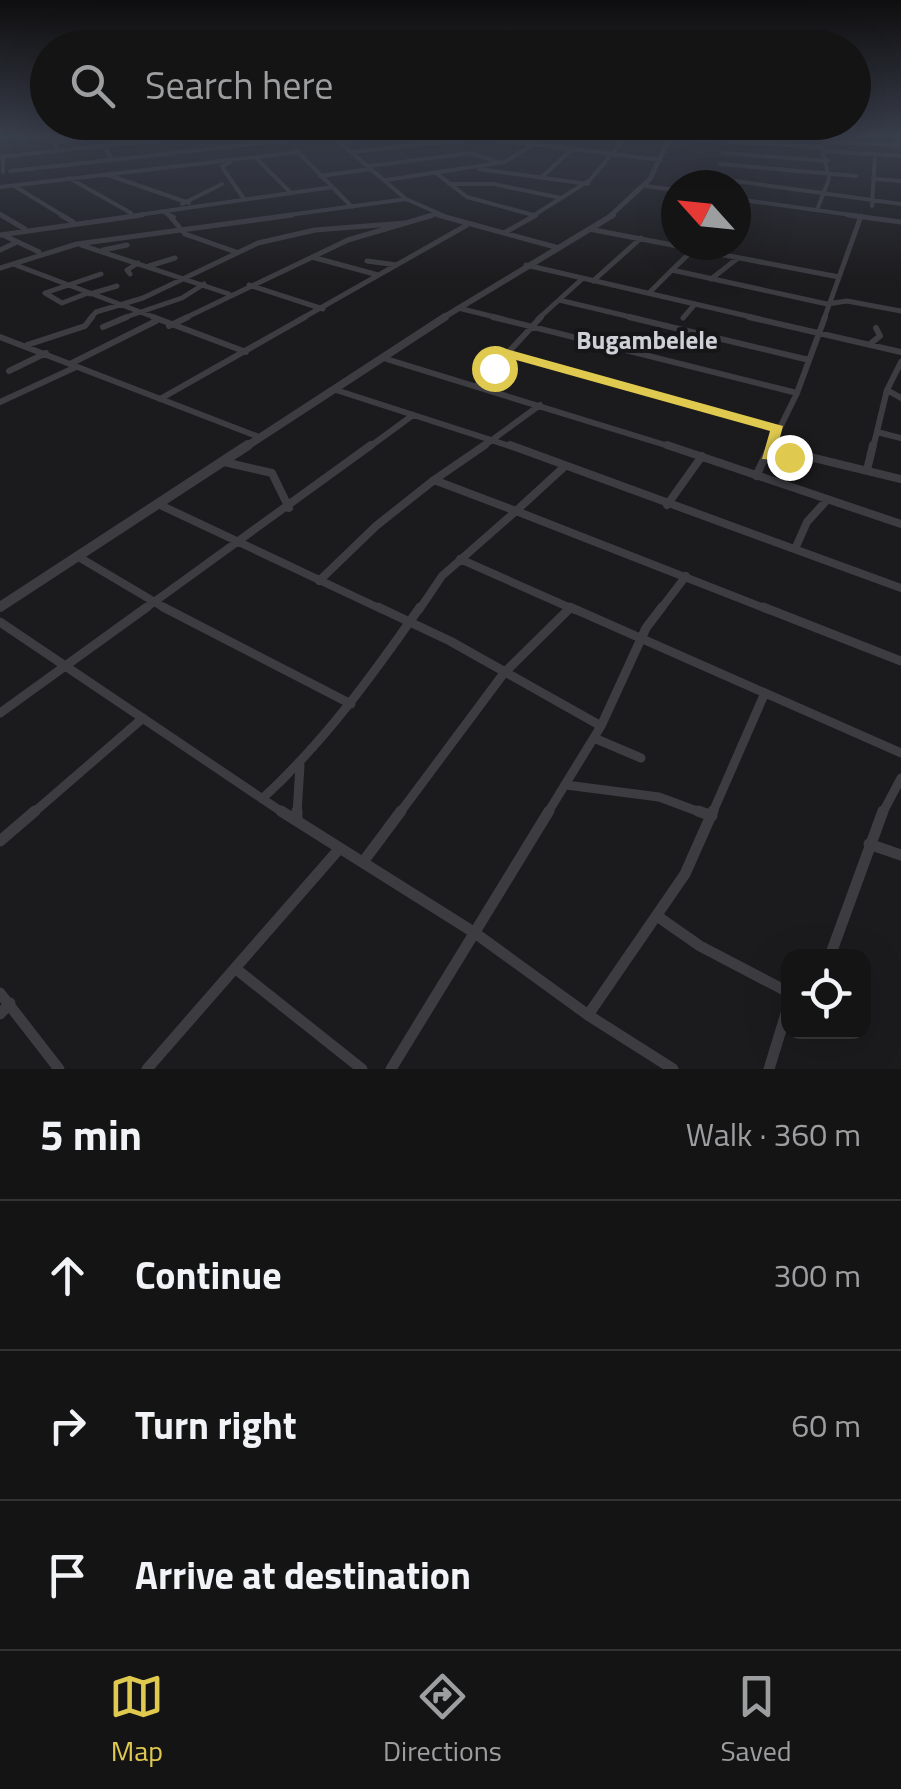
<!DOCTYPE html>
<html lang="en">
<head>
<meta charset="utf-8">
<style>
  body { margin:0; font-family:"Titillium Web",sans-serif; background:#1d1d1e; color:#f1f3f6 }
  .controls { position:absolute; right:30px; bottom:30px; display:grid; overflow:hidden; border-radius:20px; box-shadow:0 10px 40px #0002 }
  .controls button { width:90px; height:90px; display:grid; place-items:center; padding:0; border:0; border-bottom:2px solid #333334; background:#141415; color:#f1f3f6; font:50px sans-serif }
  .compass { position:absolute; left:661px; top:170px; width:90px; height:90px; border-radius:50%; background:#141415; box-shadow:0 10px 40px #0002; rotate:297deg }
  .stop { position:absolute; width:30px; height:30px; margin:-22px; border:8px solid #dfc94f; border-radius:50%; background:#fff }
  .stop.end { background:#dfc94f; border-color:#fff; box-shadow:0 2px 10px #0008 }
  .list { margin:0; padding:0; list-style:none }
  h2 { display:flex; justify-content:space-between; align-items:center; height:130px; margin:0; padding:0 40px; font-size:42px }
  h2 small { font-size:32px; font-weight:400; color:#9d9ea0 }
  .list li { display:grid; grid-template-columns:65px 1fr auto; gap:30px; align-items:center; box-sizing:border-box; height:150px; padding:0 40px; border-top:2px solid #333334 }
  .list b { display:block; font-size:38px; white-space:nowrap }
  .list em { font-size:32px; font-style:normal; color:#9d9ea0 }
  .icon { flex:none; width:55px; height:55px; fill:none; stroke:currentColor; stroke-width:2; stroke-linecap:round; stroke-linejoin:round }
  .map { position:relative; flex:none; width:901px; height:1069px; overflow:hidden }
  .search { position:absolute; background:#141415; box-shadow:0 10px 40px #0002; left:30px; right:30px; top:30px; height:110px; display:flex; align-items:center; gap:25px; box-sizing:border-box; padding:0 35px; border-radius:55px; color:#9d9ea0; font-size:38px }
  .sheet { height:580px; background:#141415 }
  nav { display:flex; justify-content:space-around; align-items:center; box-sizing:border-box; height:140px; border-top:2px solid #333334; background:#141415; font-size:28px; color:#9d9ea0 }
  nav a { display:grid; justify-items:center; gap:5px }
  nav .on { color:#dfc94f }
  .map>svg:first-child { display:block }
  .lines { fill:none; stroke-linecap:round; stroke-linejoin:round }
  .minor-far5 { stroke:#3c3c41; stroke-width:4 }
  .minor-far4 { stroke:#3c3c41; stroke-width:5 }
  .minor-far3 { stroke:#3c3c41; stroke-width:6 }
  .minor-far2 { stroke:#3c3c41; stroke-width:8 }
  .minor-far1 { stroke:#3c3c41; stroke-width:9 }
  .minor { stroke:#3c3c41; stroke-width:11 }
  .tertiary-far3 { stroke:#3c3c41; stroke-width:5 }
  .tertiary-far2 { stroke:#3c3c41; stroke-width:6 }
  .tertiary-far1 { stroke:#3c3c41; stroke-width:8 }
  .tertiary { stroke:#3c3c41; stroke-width:10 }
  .route { fill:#dfc94f }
  .labels { text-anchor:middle; stroke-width:8; stroke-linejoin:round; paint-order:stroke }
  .far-quarter-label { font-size:25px; font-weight:bold; fill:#cfcfd7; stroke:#161517 }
</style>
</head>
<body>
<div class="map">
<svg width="901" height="1069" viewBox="0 0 901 1069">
  <rect width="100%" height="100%" fill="#1b1a1c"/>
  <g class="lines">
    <path class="minor-far5" d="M331,135l75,64 41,18
      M460,135l201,25
      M593,135l34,3
      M768,135l60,5
      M22,138h34v13
      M671,138l151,9
      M338,141l53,-6
      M58,142l33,-7
      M104,145l8,15 219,-25
      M296,150l56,57
      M824,151l77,5
      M353,152l114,-13
      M723,153l105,8
      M3,156v16
      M0,157l202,-22
      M255,157l36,36
      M230,162l-8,5 22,32
      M720,164l136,12
      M369,166l102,-13 26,9
      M479,169l109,15
      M10,171l102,-11
      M436,173l31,24 66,18
      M108,175l81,28
      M320,176l50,-7
      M542,177l29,-27
      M69,178l62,35
      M714,178l187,26
      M875,179l26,2
      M386,180l119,-18 25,-16
      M449,184h45l67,14
      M646,186l30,4
      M0,187l298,-35
      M16,187l49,30
      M736,199l130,18
      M182,204l40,-20
      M872,206l3,-52
      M817,210l12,-31 -7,-32 4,-5 75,3
      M165,213l9,4
      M0,214l5,3
      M124,217l209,-30
      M274,217l132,-18
      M425,217l10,-3
      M531,217l59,-37 38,-45"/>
    <path class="minor-far4" d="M1,215l24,14
      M61,215l12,7
      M169,215l16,19 51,18
      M438,215l121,33
      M848,215l53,7
      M589,229l250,48
      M504,233l32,-18
      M0,235l142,-20
      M3,235l36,17 -1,4
      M81,245l148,49
      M0,250l15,-7
      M103,250l24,-5
      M312,257l66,18
      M367,261l30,4
      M13,264l146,55
      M526,265l234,54
      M149,266l26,-8
      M0,268l77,-24 215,-29
      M672,270l22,-21
      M130,274l-3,-4 11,-7
      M711,279l27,-21
      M593,281l48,-43
      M249,285l74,24
      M88,293l-26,10 -17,-10 56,-19
      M649,293l23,-23 155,34 20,-3 54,10
      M90,294l27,-8
      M559,300l80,19
      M458,308l45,11
      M683,318l12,-14
      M90,319l6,-7 47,-14 115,-55 57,-13 90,-7
      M120,319l62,-21 22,-14
      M183,319l165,-79 85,-25
      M301,319l166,-94
      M538,319l44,-40
      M824,319l37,-103"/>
    <path class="minor-far3" d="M153,317l93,35
      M493,317l304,76
      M629,317l180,43
      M749,317l152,35
      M169,326l19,-9
      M103,327l24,-10
      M0,337l259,100
      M870,344l10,-8 -4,-8
      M27,345l58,-19 7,-9
      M506,353l272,76
      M383,358l292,90
      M72,363l84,-42
      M9,371l37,-18
      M477,386l64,-69
      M336,390l180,58
      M887,390l14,8
      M160,399l145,-82
      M0,402l76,-35
      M877,432l24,6
      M774,438l18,10
      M368,448l45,-33
      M481,448l59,-43
      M770,448l27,-55 28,-76
      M873,448l14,-58 14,-28"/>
    <path class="minor-far2" d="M510,445l391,143
      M667,445l234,79
      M787,445l18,10
      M767,456l43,1 91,22
      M224,462l48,11 17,35
      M564,467l-48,44 253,99
      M867,470l6,-25
      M756,476l15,-31
      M158,504l225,106
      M667,505l35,-49
      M795,549l12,-27 19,-21
      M77,556l91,54
      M460,559l115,51
      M319,581l57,-55 58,-46
      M143,610l228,-165
      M419,610l23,-34 74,-65 -82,-31 51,-35
      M660,610l26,-34"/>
    <path class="minor-far1" d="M163,607l188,97
      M378,607l72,34 151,85
      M570,607l331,146
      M763,607l138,54
      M0,622l285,192
      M0,713l147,-106
      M594,738l47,20
      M566,785l93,12 46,17
      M262,799c62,-57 110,-123 158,-192
      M32,814l111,-96
      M297,814l3,-49
      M399,814l105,-141 66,-65
      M547,814l54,-88 45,-98 16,-21
      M712,814l52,-119
      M882,814l19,-36"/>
    <path class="minor" d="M281,811l194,122 113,82 85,54
      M698,811l14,5
      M297,820v-9
      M0,841l35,-30
      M869,844l32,11
      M363,862l38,-51
      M657,916l43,30 88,46
      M830,956l53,-145
      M236,969l126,100
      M0,993l59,76
      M0,1014l10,-11
      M588,1015l97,-141 28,-63
      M147,1069l193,-221
      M391,1069l158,-258
      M769,1069l19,-62"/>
    <path class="tertiary-far3" d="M609,217l41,-38 21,-44"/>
    <path class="tertiary-far2" d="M441,319l172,-104"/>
    <path class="tertiary-far1" d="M244,448l201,-131"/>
    <path class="tertiary" d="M0,607l248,-162"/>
  </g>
  <linearGradient id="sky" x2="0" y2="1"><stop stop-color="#0f0e0f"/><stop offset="0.48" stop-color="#393e4b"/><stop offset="1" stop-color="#393e4b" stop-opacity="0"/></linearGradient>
  <rect width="901" height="284" fill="url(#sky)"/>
  <path class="route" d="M506,349l277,77 -7,26 20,5 -7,4 -27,-2 8,-28 -261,-73 -11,12h-9z"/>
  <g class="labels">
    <g class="far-quarter-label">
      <text x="647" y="349">Bugambelele</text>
    </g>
  </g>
</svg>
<div class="controls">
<button><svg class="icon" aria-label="locate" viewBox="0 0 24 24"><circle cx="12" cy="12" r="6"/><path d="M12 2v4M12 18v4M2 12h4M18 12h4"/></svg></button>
</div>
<svg class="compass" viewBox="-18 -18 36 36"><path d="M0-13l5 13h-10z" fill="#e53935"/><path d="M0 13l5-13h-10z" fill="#9d9ea0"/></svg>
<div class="stop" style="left:494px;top:368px"></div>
<div class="stop end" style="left:789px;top:457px"></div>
<div class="search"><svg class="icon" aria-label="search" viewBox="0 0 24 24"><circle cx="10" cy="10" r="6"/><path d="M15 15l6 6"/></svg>Search here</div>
</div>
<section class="sheet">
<h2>5 min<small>Walk · 360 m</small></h2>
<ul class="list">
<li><svg class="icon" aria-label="ahead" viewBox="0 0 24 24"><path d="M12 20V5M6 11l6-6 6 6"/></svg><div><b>Continue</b></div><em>300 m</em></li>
<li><svg class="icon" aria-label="right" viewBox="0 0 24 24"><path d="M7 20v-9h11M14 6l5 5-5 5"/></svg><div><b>Turn right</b></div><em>60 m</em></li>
<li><svg class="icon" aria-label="arrive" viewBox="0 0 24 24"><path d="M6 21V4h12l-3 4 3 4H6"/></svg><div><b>Arrive at destination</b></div></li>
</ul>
</section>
<nav>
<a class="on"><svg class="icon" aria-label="map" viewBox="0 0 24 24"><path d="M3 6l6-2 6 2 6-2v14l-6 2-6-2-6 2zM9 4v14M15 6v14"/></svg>Map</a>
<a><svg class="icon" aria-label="directions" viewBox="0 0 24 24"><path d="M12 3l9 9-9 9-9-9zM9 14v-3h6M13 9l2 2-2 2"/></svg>Directions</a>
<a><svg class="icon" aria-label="saved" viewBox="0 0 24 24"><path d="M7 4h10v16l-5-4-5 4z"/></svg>Saved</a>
</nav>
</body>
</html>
